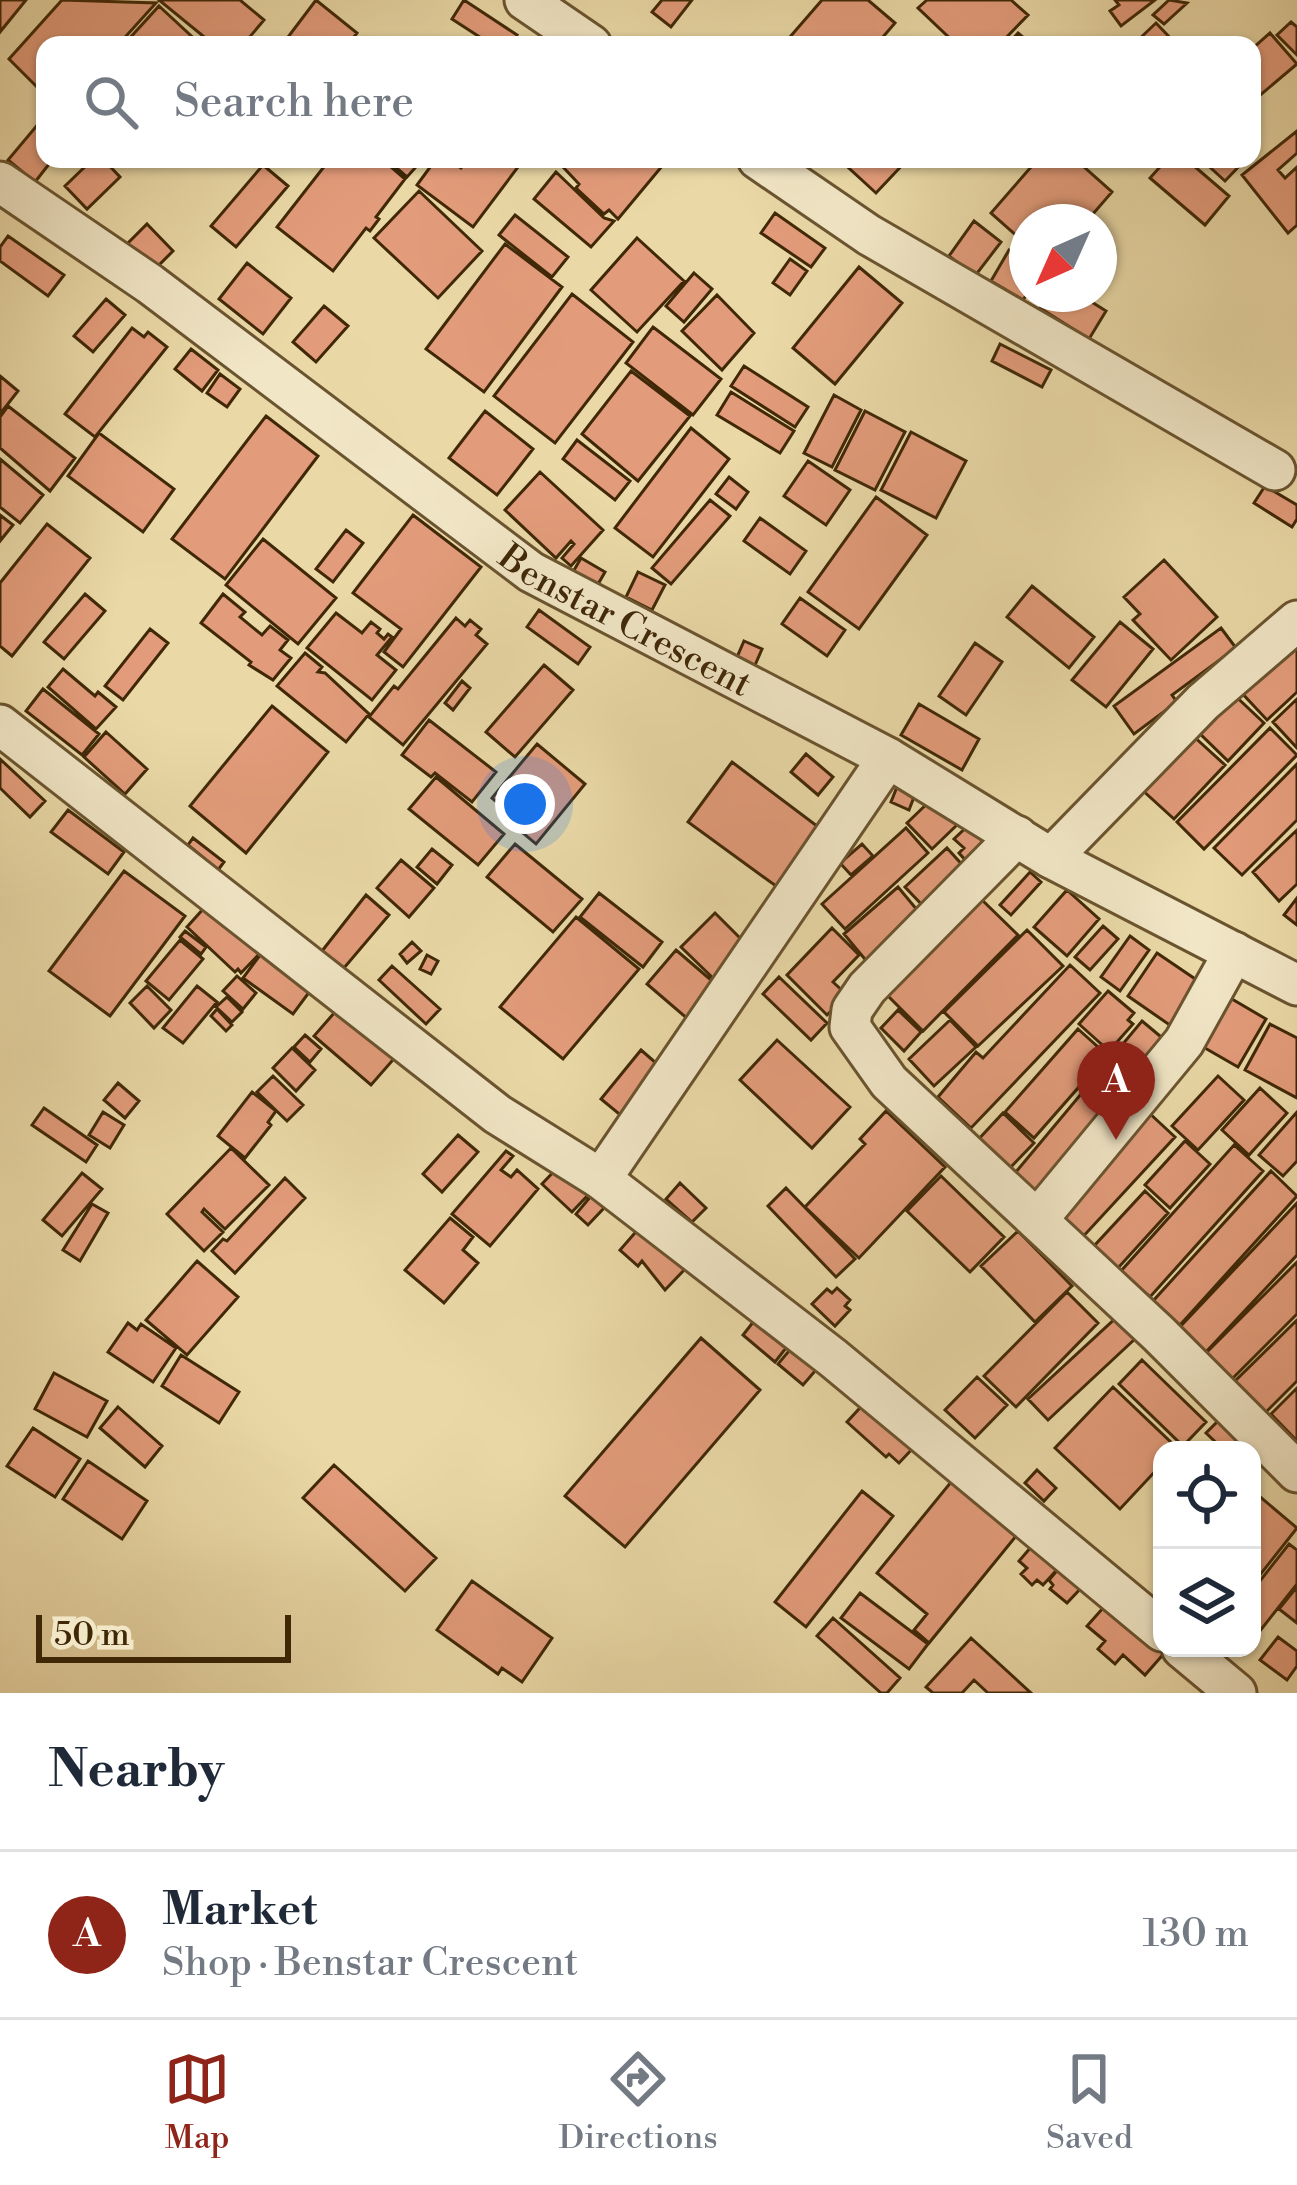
<!DOCTYPE html>
<html lang="en">
<head>
<meta charset="utf-8">
<style>
  body { margin:0; font-family:"Libre Bodoni",serif; background:#f2f2f3; color:#1f2937 }
  .controls { position:absolute; right:36px; bottom:36px; display:grid; overflow:hidden; border-radius:24px; box-shadow:0 3px 9px #0004 }
  .controls button { width:108px; height:108px; display:grid; place-items:center; padding:0; border:0; border-bottom:3px solid #e0e1e3; background:#fff; color:#1f2937; font:60px sans-serif }
  .compass { position:absolute; left:1009px; top:204px; width:108px; height:108px; border-radius:50%; background:#fff; box-shadow:0 3px 9px #0004; rotate:225deg }
  .scale { position:absolute; left:36px; bottom:30px; width:255px; box-sizing:border-box; padding-left:12px; border:6px solid #402807; border-top:0; font-size:33px; line-height:42px; white-space:nowrap; color:#402807; -webkit-text-stroke:9px #f1e6c6; paint-order:stroke }
  .you { position:absolute; left:525px; top:804px; width:42px; height:42px; margin:-30px; border:9px solid #fff; border-radius:50%; background:#1a73e8; box-shadow:0 0 0 18px #1a73e833 }
  .badge { display:grid; place-items:center; width:78px; height:78px; border-radius:50%; background:#8f2418; color:#fff; font-size:39px; font-weight:700 }
  .pin { position:absolute; translate:-50% -99px; filter:drop-shadow(0 3px 6px #0008) }
  .pin::after { content:''; position:absolute; top:63px; width:42px; height:36px; background:inherit; clip-path:polygon(0 0,100% 0,50% 100%) }
  .list { margin:0; padding:0; list-style:none }
  h2 { display:flex; justify-content:space-between; align-items:center; height:156px; margin:0; padding:0 48px; font-size:51px }
  h2 small { font-size:39px; font-weight:400; color:#747a83 }
  .list li { display:grid; grid-template-columns:78px 1fr auto; gap:36px; align-items:center; box-sizing:border-box; height:168px; padding:0 48px; border-top:3px solid #e0e1e3 }
  .list b { display:block; font-size:45px; white-space:nowrap }
  .list p { margin:0; font-size:39px; white-space:nowrap; color:#747a83 }
  .list em { font-size:39px; font-style:normal; color:#747a83 }
  .icon { flex:none; width:66px; height:66px; fill:none; stroke:currentColor; stroke-width:2; stroke-linecap:round; stroke-linejoin:round }
  .map { position:relative; flex:none; width:1297px; height:1693px; overflow:hidden }
  .search { position:absolute; background:#fff; box-shadow:0 3px 9px #0004; left:36px; right:36px; top:36px; height:132px; display:flex; align-items:center; gap:30px; box-sizing:border-box; padding:0 42px; border-radius:24px; color:#747a83; font-size:45px }
  .sheet { height:324px; background:#fff }
  nav { display:flex; justify-content:space-around; align-items:center; box-sizing:border-box; height:168px; border-top:3px solid #e0e1e3; background:#fff; font-size:33px; color:#747a83 }
  nav a { display:grid; justify-items:center; gap:6px }
  nav .on { color:#8f2418 }
  .map>svg:first-child { display:block }
  .building { fill:#e39c7b; stroke:#402807; stroke-width:3 }
  .lines { fill:none; stroke-linecap:round; stroke-linejoin:round }
  .minor-casing { stroke:#6a542f; stroke-width:45 }
  .minor { stroke:#f1e6c6; stroke-width:39 }
  .labels { text-anchor:middle; stroke-width:10; stroke-linejoin:round; paint-order:stroke }
  .street-label { font-size:36px; fill:#402807; stroke:#f1e6c6 }
</style>
</head>
<body>
<div class="map">
<svg width="1297" height="1693" viewBox="0 0 1297 1693">
  <rect width="100%" height="100%" fill="#ead9a7"/>
  <filter id="stains"><feTurbulence type="fractalNoise" baseFrequency=".00167" numOctaves="4"/><feColorMatrix values="0 0 0 0 .2 0 0 0 0 .09 0 0 0 0 .02 0 0 0 .5 -.17"/></filter>
  <radialGradient id="worn" r=".72"><stop offset=".6" stop-color="#630" stop-opacity="0"/><stop offset="1" stop-color="#630" stop-opacity=".3"/></radialGradient>
  <path class="building" d="M0,0h26l-26,32z
    M62,0l94,3 -38,42h-73v50l-36,-36z
    M159,0h81l24,20 -21,25h-29z
    M316,0l41,33 -9,12h-66z
    M464,0l53,35 -7,10h-18l-40,-26z
    M662,0h30l-21,27 -19,-15z
    M822,0h46l27,23 -19,22h-93z
    M927,0h84l17,15 -29,30h-42l-39,-37z
    M1115,0h40l-34,26 -11,-15 9,-6z
    M1169,0l18,3 -23,21 -11,-9z
    M159,6l42,39h-68l-5,-5z
    M1291,22l6,5v28l-20,-20z
    M1156,23l21,22h-44z
    M1018,33l14,12h-25z
    M1270,33l27,31 -45,38v-53z
    M39,123l6,5v31h8l-18,23 -27,-22z
    M1297,131v22l-19,17 7,8 12,-11v58l-9,8 -46,-58z
    M93,159h10l17,18 -33,32 -22,-23z
    M330,159h52l23,20 -29,38 3,2 -9,12 -4,-3 -33,43 -56,-44z
    M386,159h37l-16,18z
    M436,159h11l14,9 6,-9h57l-51,68 -56,-42z
    M570,159h98l-50,60 -9,-9 -5,4 -28,-26 3,-4 -16,-17z
    M839,159h69l-32,34z
    M1038,159h37l37,33 -26,30h-59v23l-36,-32z
    M1167,159h19l43,37 -24,29 -55,-47z
    M1201,159h45l-21,22z
    M263,165l25,21 -52,61 -25,-21z
    M556,172l48,46 10,3 -23,26 -57,-48z
    M419,191l63,60 -44,47 -64,-60z
    M775,213l50,35 -14,19 -50,-34z
    M515,215l53,42 -16,20 -53,-42z
    M974,221l27,21 -26,34 -26,-20z
    M147,224l26,27 -21,21 -26,-27z
    M8,236l56,39 -16,21 -48,-35v-14z
    M637,238l47,43 -47,51 -46,-42z
    M505,244l57,43 -78,105 -58,-43z
    M1009,250l18,10v34l-4,6 -32,-19z
    M790,259l17,12 -17,24 -17,-12z
    M247,263l44,35 -28,36 -44,-35z
    M859,267l43,36 -67,81 -42,-36z
    M694,273l18,16 -28,33 -18,-16z
    M572,294l61,48 -78,101 -61,-47z
    M1049,294h30l27,17 -17,28 -49,-31z
    M717,295l37,38 -32,37 -40,-39z
    M106,299l19,16 -32,37 -19,-16z
    M324,306l24,20 -32,36 -23,-20z
    M653,327l68,52 -28,36 -67,-52z
    M132,328l12,9 4,-5 19,15 -72,90 -30,-23z
    M1000,344l51,26 -9,17 -50,-26z
    M191,349l27,21 -16,21 -27,-22z
    M744,366l64,41 -13,20 -64,-41z
    M631,371l59,45 -52,65 -56,-47z
    M220,374l20,15 -13,18 -20,-14z
    M0,376l18,15 -18,23z
    M731,392l63,39 -14,22 -63,-38z
    M834,395l27,15 -29,57 -28,-14z
    M8,406l67,52 -25,33 -50,-43v-31z
    M485,411l48,38 -36,46 -48,-37z
    M865,411l40,21 -30,58 -40,-20z
    M266,416l52,40 -93,123 -53,-40z
    M691,428l38,31 -76,98 -38,-29z
    M911,432l55,29 -30,57 -55,-28z
    M99,433l75,56 -31,43 -75,-56z
    M577,440l53,41 -15,19 -52,-41z
    M0,459l43,36 -23,28 -20,-16z
    M808,461l42,29 -24,35 -42,-29z
    M540,472l63,58 -32,36 -9,-8 12,-14 -3,-3 -15,17 -51,-48z
    M729,477l19,15 -12,17 -20,-15z
    M1265,486l32,19v14l-5,8 -38,-24z
    M876,497l51,38 -68,94 -51,-37z
    M710,500l20,16 -59,68 -19,-16z
    M0,515l13,10 -13,16z
    M413,515l68,52 -78,100 -19,-15 17,-23 -48,-36z
    M760,518l46,33 -16,23 -46,-33z
    M47,524l43,34 -78,98 -12,-10v-63z
    M346,530l17,13 -30,39 -17,-13z
    M263,539l73,59 -38,46 -72,-59z
    M581,558l24,14 -12,21 -24,-14z
    M1164,560l53,57 -46,43 -38,-40 7,-6 -16,-17z
    M638,572l27,13 -13,25 -26,-13z
    M1032,586l62,51 -25,31 -62,-51z
    M85,594l20,17 -41,48 -20,-17z
    M223,594l22,18 -5,5 22,18 8,-9 18,14 -8,10 11,8 -18,22 -24,-15 2,-3 -50,-39z
    M800,598l45,32 -18,26 -45,-32z
    M539,610l51,37 -12,17 -51,-37z
    M336,613l26,20 9,-11 9,7 -3,4 7,6 4,-5 4,3 -15,18 19,15 -24,30 -65,-52z
    M456,618l9,8 5,-6 11,9 -5,6 11,9 -84,101 -34,-28 25,-31 4,3z
    M1120,622l33,27 -47,58 -34,-27z
    M1221,628l15,20 -64,47 5,7 -43,32 -20,-28z
    M150,629l18,14 -45,57 -18,-14z
    M1297,635v57l-30,28 -28,-30z
    M744,641l18,8 -10,23 -18,-8z
    M975,643l27,19 -36,53 -27,-19z
    M305,653l17,14 -4,5 7,1 44,41 -23,28 -69,-56z
    M544,665l29,25 -58,67 -29,-25z
    M63,669l32,27 3,-4 18,15 -20,22 -48,-42z
    M462,681l8,7 -17,22 -8,-7z
    M43,689l56,45 -17,21 -56,-44z
    M1229,690l35,33 -36,38 -35,-34z
    M1297,699v49l-24,-26z
    M919,704l60,35 -17,31 -61,-35z
    M272,706l56,46 -82,101 -56,-47z
    M429,720l67,52 -24,30 -37,-29 -4,4 -29,-22z
    M1270,728l27,27 -93,94 -27,-27z
    M106,732l41,37 -22,25 -41,-37z
    M1191,734l34,31 -51,54 -34,-31z
    M537,744l48,40 -49,60 -36,-30 5,-5 -13,-11z
    M806,754l27,23 -15,18 -27,-23z
    M0,759l45,42 -15,16 -30,-29z
    M732,762l89,67 -45,57 -88,-64z
    M1297,764v56l-55,55 -28,-27z
    M436,777l68,57 -26,31 -69,-56z
    M901,777l18,7 -10,26 -18,-8z
    M934,797l25,26 -27,26 -25,-26z
    M68,810l56,42 -16,22 -57,-42z
    M976,818l19,20 -27,25 -9,-10 5,-5 -10,-9z
    M906,828l22,25 -83,76 -23,-25z
    M1297,830v54l-18,17 -26,-29z
    M193,838l31,24 -6,8 -30,-25z
    M515,844l67,55 -29,33 -66,-55z
    M862,844l11,12 -22,19 -11,-12z
    M947,848l19,21 -42,38 -19,-20z
    M432,849l20,16 -15,19 -20,-17z
    M401,860l33,28 -25,29 -32,-29z
    M124,871l61,45 -75,100 -61,-45z
    M1030,872l11,10 -30,33 -11,-10z
    M898,887l25,30 -54,47 -25,-30z
    M1067,890l32,29 -32,37 -33,-29z
    M599,893l63,49 -19,25 -63,-50z
    M366,895l23,20 -45,53 -22,-17z
    M214,897l52,50 -25,26 -3,-4 -3,3 -48,-45z
    M980,898l38,37 -95,96 -37,-37z
    M1297,898v27l-13,-10z
    M715,913l34,34 -33,34 -35,-34z
    M576,917l63,52 -76,90 -63,-52z
    M1103,926l15,13 -28,31 -15,-13z
    M832,928l27,27 -26,27 14,13 -20,20 -40,-40z
    M1027,930l36,36 -85,80 -34,-34z
    M185,931l21,16 -5,7 -21,-17z
    M1130,936l19,14 -29,41 -19,-14z
    M180,940l23,19 -34,41 -23,-19z
    M412,942l9,9 -14,12 -7,-9z
    M676,950l42,36 -29,34 -42,-36z
    M263,951l50,36 -20,27 -50,-36z
    M1157,953l47,32 -30,43 -46,-32z
    M427,955l11,6 -7,13 -11,-5z
    M1070,965l30,28 -129,135 -33,-31 38,-45 7,6z
    M392,966l48,43 -14,15 -47,-44z
    M237,976l19,17 -13,16 -20,-18z
    M779,977l48,46 -16,17 -48,-46z
    M147,986l24,24 -17,18 -24,-25z
    M197,986l20,16 -34,41 -20,-15z
    M1108,991l26,22 -6,7 5,4 -24,27 -30,-27z
    M1220,992l46,27 -28,48 -47,-27z
    M227,997l15,15 -10,10 -16,-15z
    M342,1004l57,49 -28,32 -57,-49z
    M217,1009l15,16 -6,6 -15,-15z
    M898,1010l23,22 -17,19 -23,-23z
    M950,1020l26,27 -42,39 -25,-27z
    M1142,1021l30,25 -133,160 -29,-27z
    M1270,1024l27,14v60l-52,-28z
    M1078,1029l29,26 -73,83 -29,-26z
    M305,1035l16,14 -11,13 -16,-15z
    M777,1040l73,67 -38,41 -72,-68z
    M292,1048l23,22 -19,21 -23,-23z
    M641,1050l23,20 -40,48 -23,-19z
    M273,1076l30,29 -16,16 -30,-29z
    M1218,1076l26,24 -46,50 -26,-24z
    M118,1083l21,18 -14,17 -21,-18z
    M1260,1088l27,25 -38,42 -27,-25z
    M252,1092l24,19 -8,11 3,3 -26,33 -27,-22z
    M44,1108l53,37 -11,17 -54,-37z
    M886,1111l59,56 -86,91 -54,-51 60,-63 -5,-5z
    M1147,1111l28,26 -96,104 -28,-26z
    M103,1112l21,13 -14,23 -21,-13z
    M1297,1112v49l-14,15 -24,-21z
    M1003,1113l31,30 -28,29 -30,-30z
    M458,1135l20,17 -36,40 -19,-18z
    M1185,1141l25,23 -40,44 -25,-23z
    M1234,1145l29,26 -113,126 -29,-26z
    M231,1148l38,37 -44,44 -21,-20 -2,3 21,20 -19,19 -37,-37z
    M506,1151l7,5 -12,14 10,7 6,-7 21,19 -48,57 -38,-32z
    M559,1166l30,28 -17,18 -30,-28z
    M1271,1171l26,25 -117,129 -27,-24z
    M82,1173l20,16 -40,47 -19,-16z
    M941,1176l63,61 -34,35 -63,-61z
    M285,1178l20,20 -70,75 -23,-22 11,-12 4,2z
    M680,1183l26,25 -14,14 -26,-23z
    M786,1188l69,71 -19,18 -68,-71z
    M1145,1191l23,22 -50,55 -24,-22z
    M591,1196l13,12 -16,17 -12,-11z
    M1297,1203v52l-93,99 -26,-25z
    M92,1204l16,9 -28,48 -17,-11z
    M450,1218l23,19 -10,13 15,13 -34,40 -39,-33z
    M641,1226l45,42 -21,22 -23,-29 -4,5 -18,-16z
    M1018,1231l54,55 -37,36 -54,-56z
    M197,1261l41,36 -51,58 -41,-35z
    M1297,1262v52l-67,67 -26,-26z
    M837,1288l13,12 -5,6 5,4 -15,16 -23,-22 15,-15 5,4z
    M1067,1292l31,31 -82,84 -32,-31z
    M1117,1317l19,21 -88,82 -20,-21z
    M1297,1320v61l-33,33 -31,-31z
    M754,1321l32,27 -11,14 -32,-27z
    M128,1323l9,7 4,-6 35,24 -23,34 -45,-30z
    M701,1338l59,52 -135,157 -60,-51z
    M793,1346l28,23 -6,2 -12,14 -25,-21z
    M181,1355l58,37 -20,31 -57,-37z
    M1142,1360l64,62 -23,24 -64,-62z
    M54,1373l53,28 -20,36 -52,-28z
    M977,1377l30,28 -32,33 -30,-28z
    M1113,1387l64,61 -15,2v14l-42,45 -65,-61z
    M1297,1388v53l-26,-27z
    M870,1397l45,49 -16,17 -10,-9 -3,3 -39,-35z
    M118,1407l44,39 -17,21 -45,-39z
    M1225,1414l27,36h-28l-18,-17z
    M33,1428l47,31 -25,38 -48,-31z
    M88,1461l59,40 -25,38 -59,-40z
    M334,1465l102,93 -31,33 -102,-93z
    M1037,1470l19,18 -12,13 -19,-18z
    M960,1471l65,54 -96,118 -15,-13 13,-16 -50,-41z
    M1252,1490l45,38 -45,57z
    M862,1491l31,25 -87,111 -31,-25z
    M1038,1539l26,23 -21,23 -6,-5 -5,5 -11,-11 6,-6 -8,-7z
    M1289,1544l8,6v34l-45,57v-50z
    M1061,1566l22,20 -16,17 -17,-14 3,-4 -4,-5z
    M472,1581l80,57 -30,44 -20,-14 -4,6 -61,-44z
    M1297,1587v36l-18,-14z
    M860,1593l68,51 -19,25 -68,-51z
    M1111,1599l57,50 -23,26 -22,-20 -8,9 -17,-15 7,-8 -18,-15z
    M833,1618l67,60 -13,15h-6l-64,-57z
    M1278,1637l19,14v15l-10,14 -27,-20z
    M971,1638l60,55h-43l-14,-13 -12,13h-29l-7,-6z"/>
  <g class="lines">
    <g class="minor-casing">
      <g id="minor">
        <path d="M525,0l66,45"/>
        <path d="M758,159l111,76 406,235"/>
        <path id="s1" d="M0,182l150,102 381,288 357,186 163,100 246,127"/>
        <path d="M0,725l497,389 104,65 232,179 329,273"/>
        <path d="M1017,836l-150,152 -15,22 -2,17 39,55 270,252 138,138"/>
        <path d="M1051,858l152,-156 94,-81"/>
        <path d="M601,1179l287,-421"/>
        <path d="M1037,1220l147,-178 50,-90"/>
        <path d="M1182,1648l54,45"/>
      </g>
    </g>
    <use href="#minor" class="minor"/>
  </g>
  <g class="labels">
    <g class="street-label">
      <text dy="13" stroke="none"><textPath href="#s1" startOffset="765">Benstar Crescent</textPath></text>
    </g>
  </g>
  <rect width="100%" height="100%" filter="url(#stains)"/>
  <rect width="100%" height="100%" fill="url(#worn)"/>
</svg>
<div class="controls">
<button><svg class="icon" aria-label="locate" viewBox="0 0 24 24"><circle cx="12" cy="12" r="6"/><path d="M12 2v4M12 18v4M2 12h4M18 12h4"/></svg></button>
<button><svg class="icon" aria-label="layers" viewBox="0 0 24 24"><path d="M12 4l9 5-9 5-9-5zM3 14l9 5 9-5"/></svg></button>
</div>
<svg class="compass" viewBox="-18 -18 36 36"><path d="M0-13l5 13h-10z" fill="#e53935"/><path d="M0 13l5-13h-10z" fill="#747a83"/></svg>
<div class="scale">50 m</div>
<div class="you"></div>
<div class="pin badge" style="left:1116px;top:1140px">A</div>
<div class="search"><svg class="icon" aria-label="search" viewBox="0 0 24 24"><circle cx="10" cy="10" r="6"/><path d="M15 15l6 6"/></svg>Search here</div>
</div>
<section class="sheet">
<h2>Nearby<small></small></h2>
<ul class="list">
<li><span class="badge">A</span><div><b>Market</b><p>Shop · Benstar Crescent</p></div><em>130 m</em></li>
</ul>
</section>
<nav>
<a class="on"><svg class="icon" aria-label="map" viewBox="0 0 24 24"><path d="M3 6l6-2 6 2 6-2v14l-6 2-6-2-6 2zM9 4v14M15 6v14"/></svg>Map</a>
<a><svg class="icon" aria-label="directions" viewBox="0 0 24 24"><path d="M12 3l9 9-9 9-9-9zM9 14v-3h6M13 9l2 2-2 2"/></svg>Directions</a>
<a><svg class="icon" aria-label="saved" viewBox="0 0 24 24"><path d="M7 4h10v16l-5-4-5 4z"/></svg>Saved</a>
</nav>
</body>
</html>
